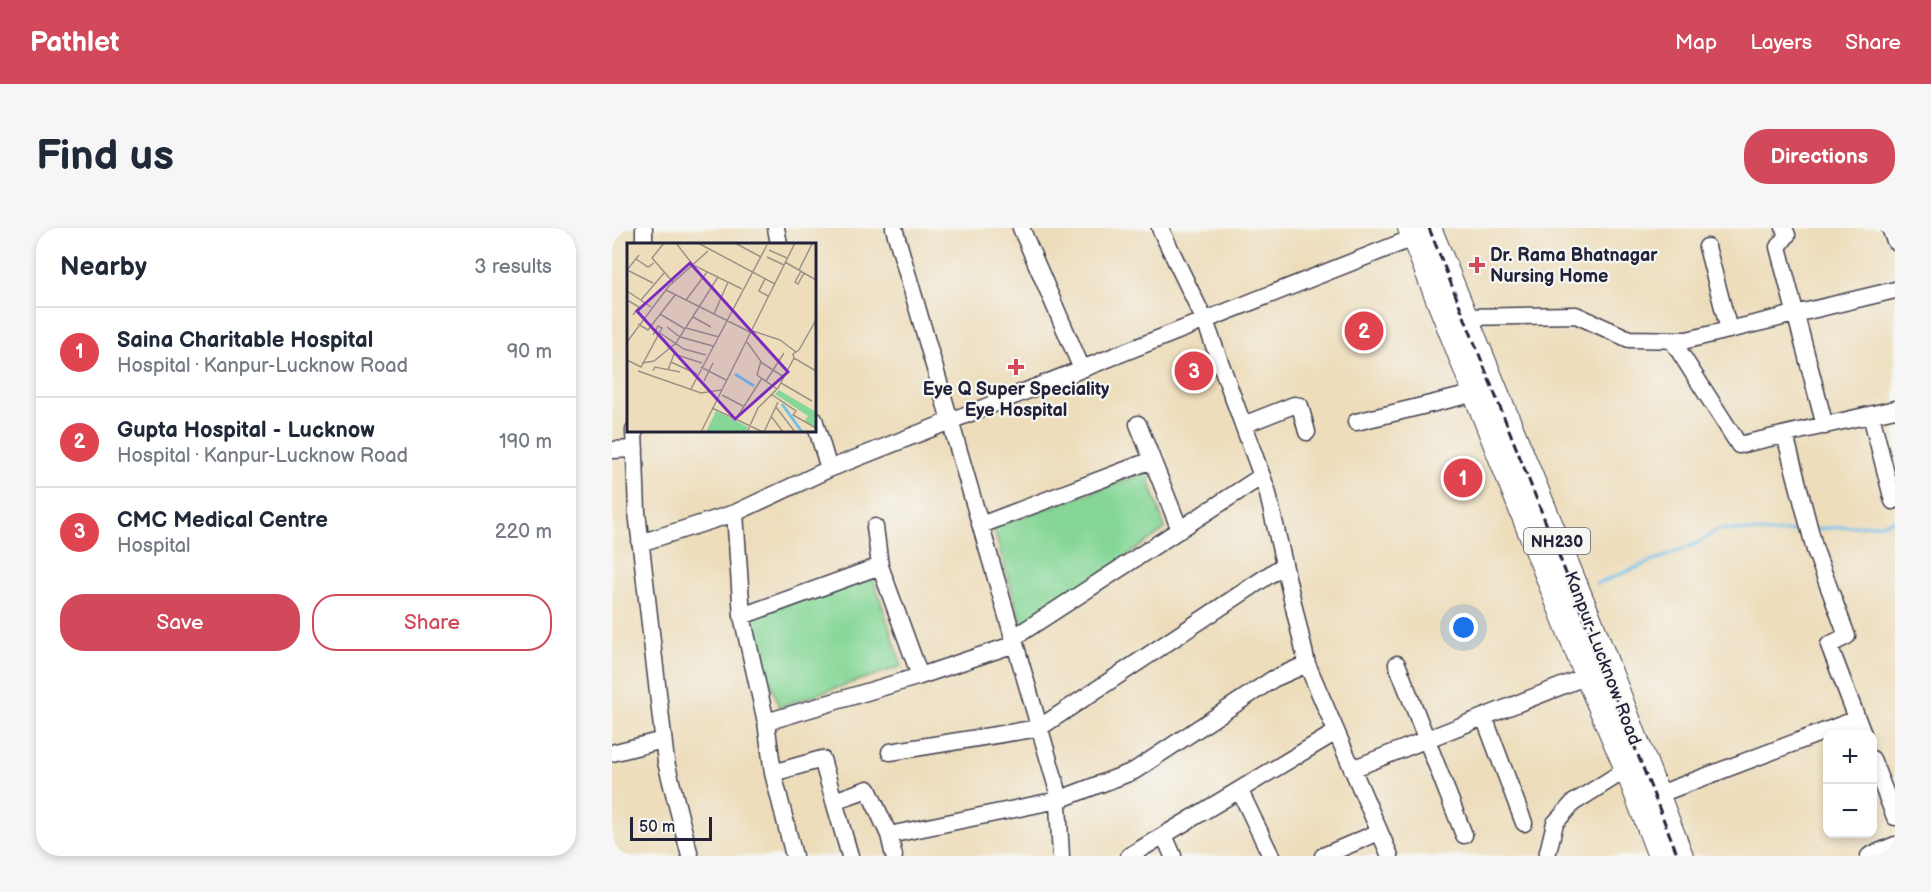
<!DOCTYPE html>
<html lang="en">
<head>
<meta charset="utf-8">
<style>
  body { margin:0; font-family:"Balsamiq Sans",sans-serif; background:#f6f6f7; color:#1f2937 }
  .controls { position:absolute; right:18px; bottom:18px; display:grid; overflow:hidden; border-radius:12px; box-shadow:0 3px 9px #0003 }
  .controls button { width:54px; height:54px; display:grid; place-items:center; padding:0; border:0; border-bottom:2px solid #e0e1e3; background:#fff; color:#1f2937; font:30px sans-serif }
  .scale { position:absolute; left:18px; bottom:15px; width:82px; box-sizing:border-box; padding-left:6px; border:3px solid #22223b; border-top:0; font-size:16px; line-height:21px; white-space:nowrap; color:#22223b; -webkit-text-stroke:4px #f6f6f2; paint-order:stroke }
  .you { position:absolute; left:852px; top:400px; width:21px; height:21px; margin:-15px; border:4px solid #fff; border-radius:50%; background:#1a73e8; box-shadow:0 0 0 9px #1a73e833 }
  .badge { display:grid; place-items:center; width:39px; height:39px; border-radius:50%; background:#d1495b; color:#fff; font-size:20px; font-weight:700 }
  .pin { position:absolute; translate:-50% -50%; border:3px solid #fff; box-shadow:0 2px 6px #0006 }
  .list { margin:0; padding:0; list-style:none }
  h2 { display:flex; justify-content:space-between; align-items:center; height:78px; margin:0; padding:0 24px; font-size:26px }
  h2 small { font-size:20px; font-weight:400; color:#747a83 }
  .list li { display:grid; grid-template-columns:39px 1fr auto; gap:18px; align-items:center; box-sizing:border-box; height:90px; padding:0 24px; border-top:2px solid #e0e1e3 }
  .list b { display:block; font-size:22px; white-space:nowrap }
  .list p { margin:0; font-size:20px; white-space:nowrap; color:#747a83 }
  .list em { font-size:20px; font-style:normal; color:#747a83 }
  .actions { display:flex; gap:12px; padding:18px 24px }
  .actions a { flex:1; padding:14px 0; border:2px solid #d1495b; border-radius:24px; text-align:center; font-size:21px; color:#d1495b }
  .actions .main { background:#d1495b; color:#fff }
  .map { position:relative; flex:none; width:1283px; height:628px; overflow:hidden; border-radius:24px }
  header { display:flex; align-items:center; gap:36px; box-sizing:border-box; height:84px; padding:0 30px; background:#d1495b; color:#fff }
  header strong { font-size:28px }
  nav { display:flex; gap:33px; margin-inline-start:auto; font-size:21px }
  .intro { display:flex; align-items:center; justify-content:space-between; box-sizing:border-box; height:144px; padding:0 36px }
  h1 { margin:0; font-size:42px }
  .button { padding:15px 27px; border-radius:24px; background:#d1495b; color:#fff; font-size:21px; font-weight:700 }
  main { display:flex; gap:36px; padding:0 36px }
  aside { flex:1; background:#fff; border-radius:24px; box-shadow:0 3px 9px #0003 }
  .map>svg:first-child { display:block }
  .green { fill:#86d797; stroke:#547c69; stroke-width:1.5 }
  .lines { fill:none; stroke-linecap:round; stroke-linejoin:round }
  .stream { stroke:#71bfeb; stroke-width:3 }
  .minor-casing { stroke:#403e4e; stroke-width:19 }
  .highway-casing { stroke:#403e4e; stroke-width:26 }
  .minor { stroke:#fff; stroke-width:16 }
  .highway { stroke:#fff; stroke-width:24 }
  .rail { stroke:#22223b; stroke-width:3; stroke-dasharray:9 4.5; stroke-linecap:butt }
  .poi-dot { fill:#d1495b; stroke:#f6f6f2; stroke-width:2 }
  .labels { text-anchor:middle; stroke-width:4.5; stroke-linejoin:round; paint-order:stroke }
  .shield { fill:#f6f6f2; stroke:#626272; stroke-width:1.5 }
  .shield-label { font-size:16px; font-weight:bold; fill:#22223b }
  .poi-label { font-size:18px; font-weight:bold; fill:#22223b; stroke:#f6f6f2; text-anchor:start }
  .street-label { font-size:18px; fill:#22223b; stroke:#f6f6f2 }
  .inset-river { fill:none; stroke:#71bfeb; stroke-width:3 }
  .inset-road { fill:none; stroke:#9c9288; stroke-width:1.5 }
  .view { fill:#7b2cbf; fill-opacity:0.15; stroke:#7b2cbf; stroke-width:3 }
  .inset-edge { fill:none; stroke:#22223b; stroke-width:3 }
</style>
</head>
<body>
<header>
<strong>Pathlet</strong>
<nav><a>Map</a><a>Layers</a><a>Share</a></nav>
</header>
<div class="intro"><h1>Find us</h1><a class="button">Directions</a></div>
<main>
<aside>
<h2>Nearby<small>3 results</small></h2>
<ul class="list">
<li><span class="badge" style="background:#e0444e">1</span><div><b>Saina Charitable Hospital</b><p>Hospital · Kanpur-Lucknow Road</p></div><em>90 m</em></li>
<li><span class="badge" style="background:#e0444e">2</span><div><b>Gupta Hospital - Lucknow</b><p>Hospital · Kanpur-Lucknow Road</p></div><em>190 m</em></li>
<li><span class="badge" style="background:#e0444e">3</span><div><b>CMC Medical Centre</b><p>Hospital</p></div><em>220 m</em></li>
</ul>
<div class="actions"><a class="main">Save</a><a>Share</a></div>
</aside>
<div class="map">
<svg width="1283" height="628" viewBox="0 0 1283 628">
  <rect width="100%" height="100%" fill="#f6f6f2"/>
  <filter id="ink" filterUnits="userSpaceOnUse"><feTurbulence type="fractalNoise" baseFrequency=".0167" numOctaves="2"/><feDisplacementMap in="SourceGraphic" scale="12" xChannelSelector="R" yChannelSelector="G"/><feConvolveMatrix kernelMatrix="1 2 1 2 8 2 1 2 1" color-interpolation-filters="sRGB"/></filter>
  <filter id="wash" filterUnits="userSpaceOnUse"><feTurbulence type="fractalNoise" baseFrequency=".008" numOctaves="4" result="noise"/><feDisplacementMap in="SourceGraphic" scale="24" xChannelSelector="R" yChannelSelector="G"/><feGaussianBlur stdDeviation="1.35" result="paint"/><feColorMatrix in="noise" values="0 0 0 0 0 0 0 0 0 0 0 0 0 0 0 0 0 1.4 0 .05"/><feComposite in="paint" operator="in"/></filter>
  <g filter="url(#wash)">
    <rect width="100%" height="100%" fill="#edddbb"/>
    <path class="green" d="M535,245l18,56 -142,99 -30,-101z
      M260,347l30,91 -123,41 -30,-91z"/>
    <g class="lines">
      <path class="stream" d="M1205,301l64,-5 14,-4
        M984,356l102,-41 16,-11 9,-3 49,4 32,-3"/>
    </g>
  </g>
  <g filter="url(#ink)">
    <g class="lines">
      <g class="minor-casing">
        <path id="minor" d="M164,0l3,16
          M282,0l163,560 4,68
          M409,0l61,141
          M548,0l45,93 62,169 40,174 83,192
          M1172,0l3,7 -9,12 47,179
          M1278,0l5,13
          M32,16v-16
          M1095,19l22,83
          M853,89l111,-2 53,24 58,1 208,-50
          M1060,112l67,105 156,-36
          M1259,187l22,86
          M202,191l15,50
          M744,194l120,-29
          M526,196l42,106
          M631,197l51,-20 6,1 7,26
          M22,202l3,82 29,250 24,94
          M1173,207l30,115 32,86 -18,9 34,89
          M0,222l23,-1
          M123,285l7,103 24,106 7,51 21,83
          M369,297l171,-65
          M263,299l5,39 40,110
          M28,315l95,-30 94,-44 594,-235
          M130,388l138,-50
          M401,410l249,-162
          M785,436l67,171
          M872,489l40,106
          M154,494l154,-46 95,-32
          M278,524l149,-24 245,-163
          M0,525l51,-13
          M1260,531l23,58
          M740,541l235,-93
          M161,545l49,-14 12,42
          M628,563l31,65
          M1045,567l200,-76
          M277,607l169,-35 76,-29 139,-92 34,-15
          M552,607l9,21
          M238,628l-16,-55 34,-12 21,46 5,21
          M517,628l207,-124
          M711,628l56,-24
          M935,628l8,-33 18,-20 54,-34
          M1257,628l26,-11"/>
      </g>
      <g class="highway-casing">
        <path id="highway" d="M798,0l177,448 40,93 33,87
          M817,0l162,395 90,233"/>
      </g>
      <use href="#minor" class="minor"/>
      <use href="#highway" class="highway"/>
      <path class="rail" d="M817,0l249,628"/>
    </g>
  </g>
  <g class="poi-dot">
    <path d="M862 28h6v6h6v6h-6v6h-6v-6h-6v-6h6z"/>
    <path d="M401 130h6v6h6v6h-6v6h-6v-6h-6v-6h6z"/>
  </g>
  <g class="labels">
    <rect class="shield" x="912" y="300" width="66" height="26" rx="4.5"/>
    <g class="shield-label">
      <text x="945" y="319">NH230</text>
    </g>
    <g class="poi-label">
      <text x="878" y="33">Dr. Rama Bhatnagar<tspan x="878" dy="21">Nursing Home</tspan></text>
      <text x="404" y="167" text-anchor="middle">Eye Q Super Speciality<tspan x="404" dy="21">Eye Hospital</tspan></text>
    </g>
    <g class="street-label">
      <text transform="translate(991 430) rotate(69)" y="6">Kanpur-Lucknow Road</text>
    </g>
  </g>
  <g transform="translate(15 15)">
    <rect width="189" height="189" fill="#edddbb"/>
    <path d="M152,147l37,22v15l-11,-6 3,-5 -33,-22zM89,168l32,16 -3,5h-39z" fill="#86d797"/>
    <path class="inset-river" d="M108,131l19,12M155,161l20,28"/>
    <path class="inset-road" d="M37,0l-12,15 21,24M49,0l17,22 49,24M71,0l77,41M108,0l26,14M142,7l18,8M12,12l-12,15 26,13M140,14l17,8M9,16l12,8 6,-4M158,19l31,18M172,27l13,-26M174,28l-6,11 3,2 6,-11M138,36l-6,12 9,5M39,47l86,43M0,48l24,16M0,57l12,7 -6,8M14,57l23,-27M59,57l21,-28M33,71l25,15M87,71l14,-32M66,74l18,10M11,81l10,6 27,-35M40,84l13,10 33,9M59,85l33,9M126,88l27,9 16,12M33,90l24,16 22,6M0,99l41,-55 40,-36M120,99l15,21 22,14M167,115l22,13M0,117l14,7 21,-39 -4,-2 -5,9M134,118l-4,14 20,14M44,119l26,12M15,120l12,-2 22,-18 42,-66M74,124l25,13M41,127l6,-16 28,9M11,128l63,22 20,-3M26,128l2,-4 25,5M77,138l9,-18M139,138l18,-28M154,140l31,18M64,146l76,-144M144,151l25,17 -3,4 23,13M95,152l21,11M149,164l19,25M85,165l51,24M144,173l12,16M109,176l26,-41M74,189l94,-189M120,189l11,-24 20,-20 16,-30 -1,-4 6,-4 17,-30M137,189l14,-30"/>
    <path class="view" d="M63,20l98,109 -53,47 -98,-108z"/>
    <rect width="189" height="189" class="inset-edge"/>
  </g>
</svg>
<div class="controls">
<button>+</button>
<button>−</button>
</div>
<div class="scale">50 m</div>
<div class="you"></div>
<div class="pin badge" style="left:851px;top:250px;background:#e0444e">1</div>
<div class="pin badge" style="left:752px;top:103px;background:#e0444e">2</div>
<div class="pin badge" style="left:582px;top:143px;background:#e0444e">3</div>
</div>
</main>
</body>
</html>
